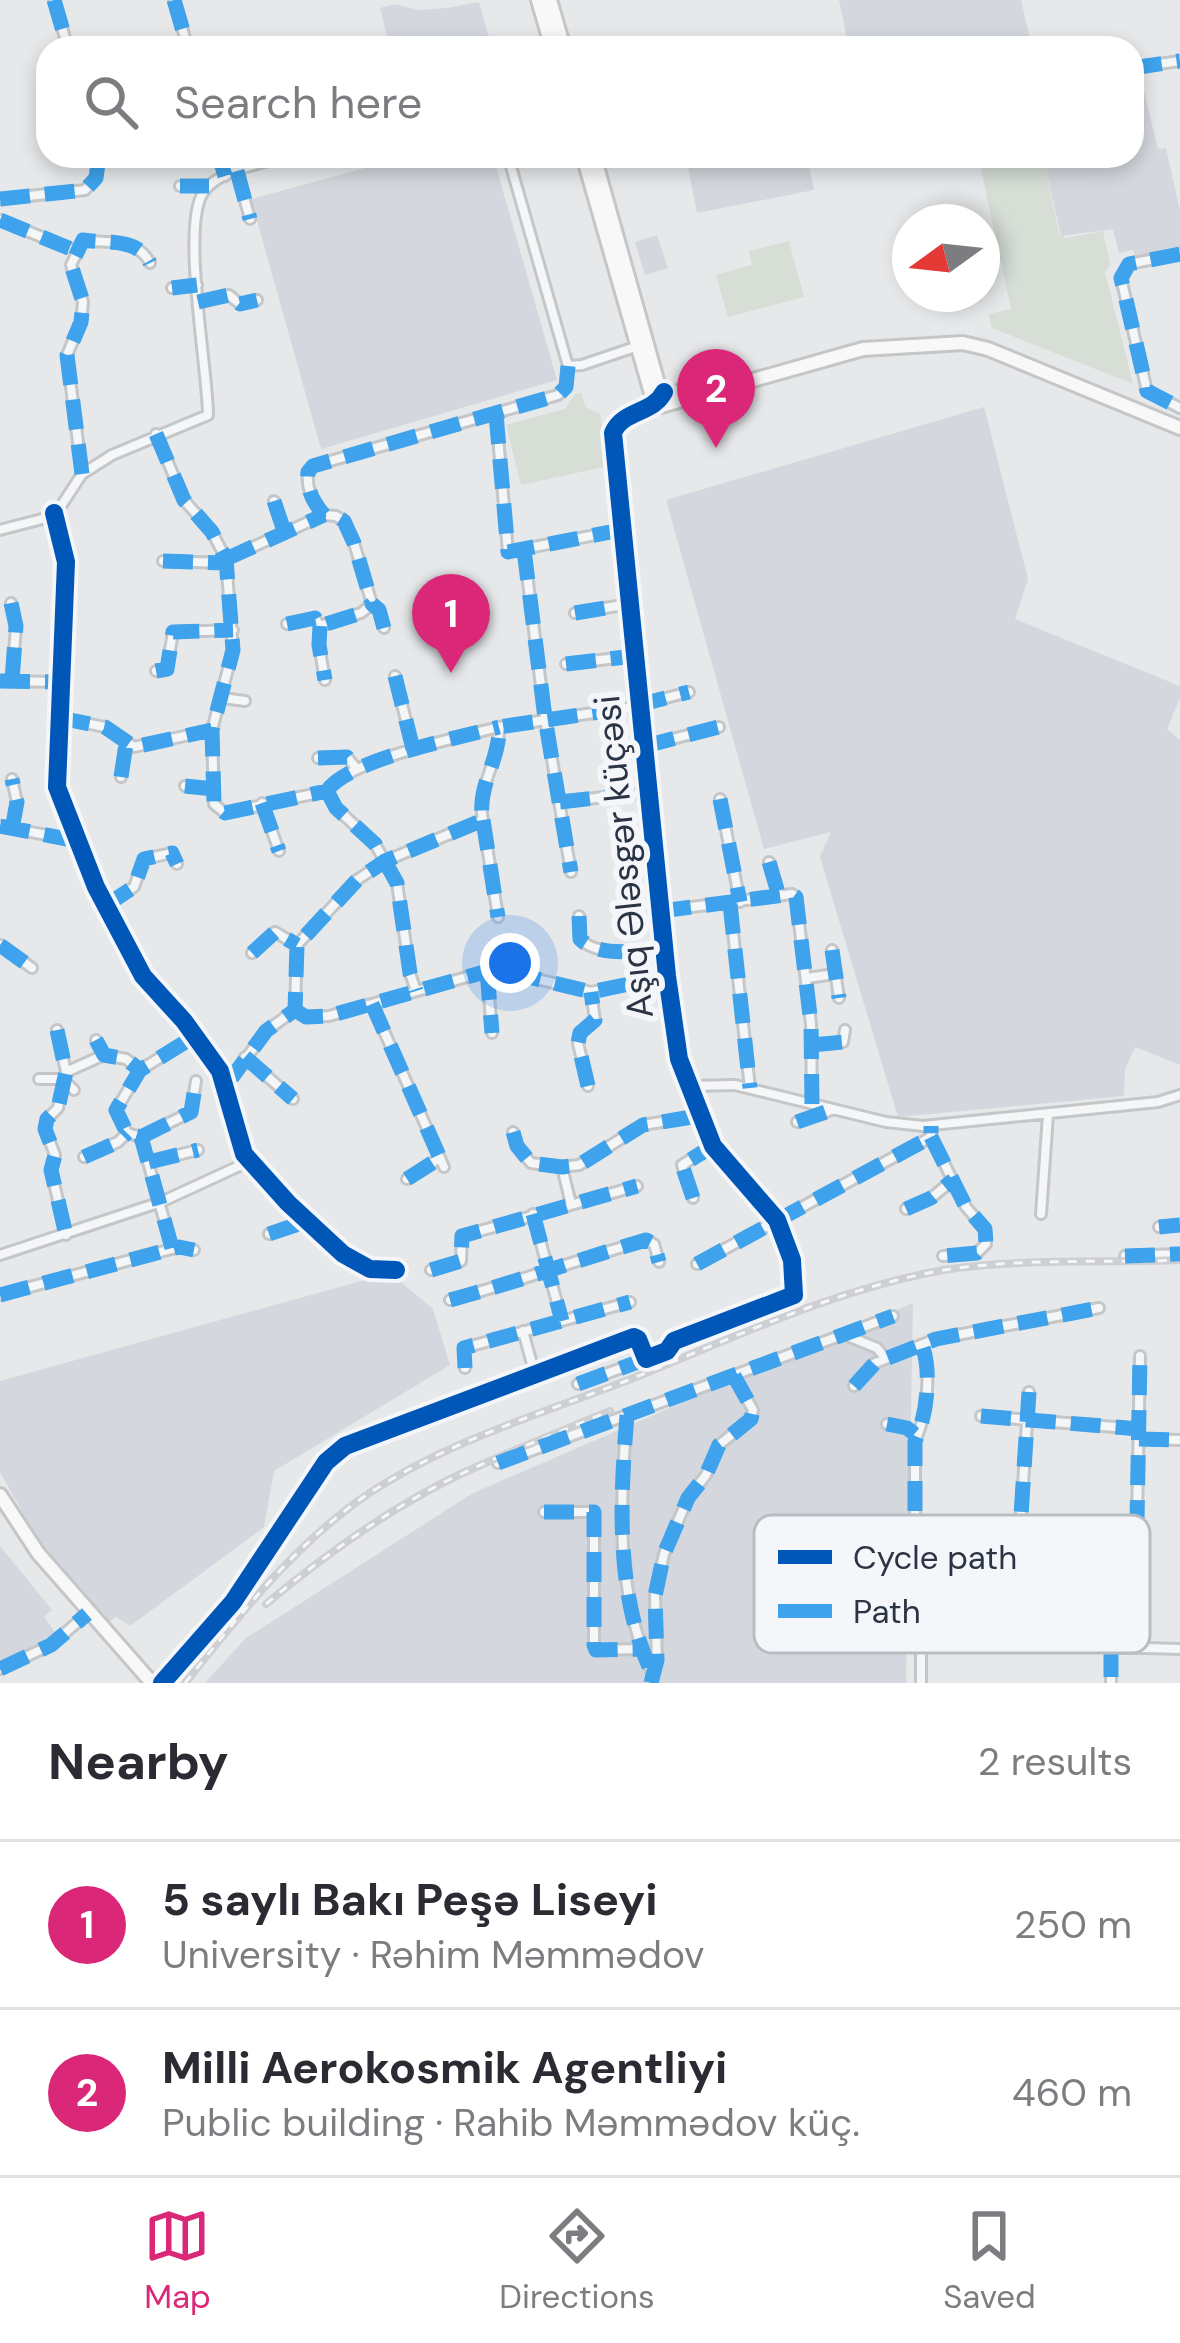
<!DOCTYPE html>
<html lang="en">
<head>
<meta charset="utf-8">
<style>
  body { margin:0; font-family:"DM Sans",sans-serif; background:#f7f7f7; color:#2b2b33 }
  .compass { position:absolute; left:892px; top:204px; width:108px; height:108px; border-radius:50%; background:#fff; box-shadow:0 6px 18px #0003; rotate:255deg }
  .you { position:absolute; left:510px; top:963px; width:42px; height:42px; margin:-30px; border:9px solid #fff; border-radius:50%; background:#1a73e8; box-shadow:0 0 0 18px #1a73e833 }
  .badge { display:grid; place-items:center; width:78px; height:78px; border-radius:50%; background:#db2777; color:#fff; font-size:39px; font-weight:700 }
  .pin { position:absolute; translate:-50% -99px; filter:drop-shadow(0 3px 6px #0008) }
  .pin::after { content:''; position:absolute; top:63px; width:42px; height:36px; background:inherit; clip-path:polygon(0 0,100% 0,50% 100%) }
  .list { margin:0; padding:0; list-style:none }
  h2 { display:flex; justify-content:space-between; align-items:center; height:156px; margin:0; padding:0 48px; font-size:51px }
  h2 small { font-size:39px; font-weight:400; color:#7c7c81 }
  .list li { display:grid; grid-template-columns:78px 1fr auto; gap:36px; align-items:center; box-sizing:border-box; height:168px; padding:0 48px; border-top:3px solid #e1e1e2 }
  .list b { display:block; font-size:45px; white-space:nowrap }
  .list p { margin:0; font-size:39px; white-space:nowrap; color:#7c7c81 }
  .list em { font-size:39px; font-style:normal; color:#7c7c81 }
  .icon { flex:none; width:66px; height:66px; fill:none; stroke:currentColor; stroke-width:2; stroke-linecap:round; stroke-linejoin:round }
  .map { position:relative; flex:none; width:1180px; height:1683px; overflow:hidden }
  .search { position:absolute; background:#fff; box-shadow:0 6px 18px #0003; left:36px; right:36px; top:36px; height:132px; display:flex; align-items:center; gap:30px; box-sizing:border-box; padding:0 42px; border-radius:36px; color:#7c7c81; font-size:45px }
  .sheet { height:492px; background:#fff }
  nav { display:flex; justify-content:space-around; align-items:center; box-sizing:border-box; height:168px; border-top:3px solid #e1e1e2; background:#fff; font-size:33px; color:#7c7c81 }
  nav a { display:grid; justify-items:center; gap:6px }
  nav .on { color:#db2777 }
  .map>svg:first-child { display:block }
  .built { fill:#d4d7dd }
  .green { fill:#d6ded6 }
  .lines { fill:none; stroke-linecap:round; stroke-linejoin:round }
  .street-casing { stroke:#c4c6c8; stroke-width:14 }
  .secondary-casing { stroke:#c4c6c8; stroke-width:18 }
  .street { stroke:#f5f6f7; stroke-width:8 }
  .secondary { stroke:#f8f8f8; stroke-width:12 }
  .rail-casing { stroke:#cecfd2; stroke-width:8 }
  .rail { stroke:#f4f6f9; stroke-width:3; stroke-dasharray:9; stroke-linecap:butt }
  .quiet { stroke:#3ea3ec; stroke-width:15; stroke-dasharray:30 15; stroke-linecap:butt }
  .cycleway-casing { stroke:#f4f6f9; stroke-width:26 }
  .cycleway { stroke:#0057b8; stroke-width:18 }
  .labels { text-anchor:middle; stroke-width:12; stroke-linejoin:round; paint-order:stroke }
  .street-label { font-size:36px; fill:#2b3445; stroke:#f4f6f9 }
  .key { fill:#f4f6f9; stroke:#b8bcc3; stroke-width:3 }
  .key-label { font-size:33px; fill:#2b3445 }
</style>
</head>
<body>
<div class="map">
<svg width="1180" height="1683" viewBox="0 0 1180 1683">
  <rect width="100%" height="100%" fill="#e6e8ea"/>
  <path class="built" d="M839,0h182l11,48h-183z
    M479,2l13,46h-102l-10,-40 15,-4 23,6 29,-2z
    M1140,75l18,74 8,-1 14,63v38l-44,10 -3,-9 -14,3 -6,-24 -52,7 -18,-80h89v-79z
    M409,156h84l64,224 -236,69 -70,-250z
    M686,156h121l7,34 -117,23z
    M657,235l11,33 -23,7 -10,-33z
    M984,407l44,172 -13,40 165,67v12l-13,31 13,11v325l-45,-18 -10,23 -1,26 -226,21 -78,-260 11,-25 -67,17 -98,-349z
    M390,1273l43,36 17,56 -176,106 -10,56 -134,99 -14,-9 -10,8 -69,-87 -37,-66v-91z
    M913,1303l-7,380h-701l41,-45 227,-145z
    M0,1546l52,64 -8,7 13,18 -57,30z"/>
  <path class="green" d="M1043,157l16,77 7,4 37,-7 7,33 -5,8 28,112 -141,-56 -3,-14 22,-5 -30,-140z
    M789,241l15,56 -76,20 -12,-42 36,-10 -3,-14z
    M581,393l5,14 14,7 8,52 -87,19 -15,-60 59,-16 10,-15z"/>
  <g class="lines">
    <g class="street-casing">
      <path id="street" d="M54,0l14,48
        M174,0l14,48
        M1132,68l48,-7
        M219,156l6,20
        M237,171l13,48
        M180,186h27
        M0,199l85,-9 11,-12 3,-22
        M0,220l76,31
        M1180,254l-51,10 -8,14 26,113 33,17
        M172,288l25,-3
        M198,302l31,-7 11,9 17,-4
        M568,366l14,-1 56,-19
        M496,414l12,138 113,-22
        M156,434l28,66 28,32 14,27 7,91 -21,80 2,74 11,9 102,-22
        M82,474l-15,-119 14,-33 2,-20 -12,-37 12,-25c25,4 54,-3 67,23
        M274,501l10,30
        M54,513l12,49 -9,225 39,100 47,89 41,45 36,50 24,83 44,49 55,51 27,15 26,1
        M0,530l46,-12 15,-12 21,-32 30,-19 96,-40c0,-44 -27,-188 -5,-222 15,-24 60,-29 84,-37
        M524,550l21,168 26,154
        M226,559l98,-44
        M163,561l63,2
        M11,603l5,23 -4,55
        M575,613l54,-9
        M287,624l28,-6 5,8 41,-13 11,-9
        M320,626l-1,19 6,35
        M384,628l-5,-18 -7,-6 -18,-61 -10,-22 -8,-5 -12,-1c-11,-13 -18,-26 -16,-43l5,-6 245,-71 8,-8 2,-21 -60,-210
        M566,664l68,-8
        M156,671l11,-2 6,-37 60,-2
        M395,676l18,73
        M0,681l61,1
        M223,698l22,3
        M60,718l45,9 29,20 78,-17
        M645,746l74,-19
        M318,758l29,-1 10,12
        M121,777l5,-33
        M185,786l29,3
        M327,791l9,17 39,36 22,39 13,90 6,18
        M327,791c20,-31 134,-54 172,-64
        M720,799l20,103
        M560,802l89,-10
        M262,803l17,48
        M483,820l15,97
        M0,826l77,15
        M12,829l5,-27 -5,-23
        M769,862l10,34
        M730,904l20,184
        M105,906l29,-19 10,-28 28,-6 5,11
        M661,911l131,-17 4,3 15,127 1,80
        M579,916l1,23c19,19 59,12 84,9
        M0,945l32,23
        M832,950l7,48
        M252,953l23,-21 22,13
        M487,970l5,63
        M807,978l28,-4
        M372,1004l72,163
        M295,1010l11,7 23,-1 166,-47 96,23 76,-16
        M57,1030l9,42 -8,36 -11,11 -2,10 10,26 -4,15 15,65
        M96,1040l8,15 22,4 14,11
        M812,1045l31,-3 2,-12
        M245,1057l48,42
        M66,1072l38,-17
        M39,1079h24l11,11
        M224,1081l9,-5 33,-45 29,-21 2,-65 60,-65 28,-19 98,-41c-7,-33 17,-59 16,-93l128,-19 62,-16
        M588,1086l-10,-43 2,-10 15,-13 -4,-28
        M692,1086l43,-1 151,37 37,4 235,-24 22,-7
        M797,1122l35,-12
        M513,1132l4,14 14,17 31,4 17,-2 64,-40 61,-10
        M141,1137l50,-25 5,-31
        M931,1137l35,70 19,22 1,15 -9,9 -34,3
        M84,1157l34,-15 9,-9
        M149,1162l49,-12
        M562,1167l9,37
        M407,1179l33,-21
        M693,1198l-11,-33 30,-19
        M906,1209l25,-11 22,-18
        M533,1214l29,107
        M1041,1214l7,-99
        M1159,1227l21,-2
        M269,1234l37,-12
        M172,1248l-31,-111 -14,-4 -11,-23 24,-40 55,-34
        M0,1255l161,-53 89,-41
        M1125,1256l55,-2
        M697,1264l234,-127v-11
        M431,1270l30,-9 1,-25 175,-50
        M0,1295l179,-48 15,3
        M450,1300c67,-18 130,-41 196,-60l8,4 5,18
        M523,1331l12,44
        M845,1335l32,13 8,10
        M465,1368l-1,-20 166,-46
        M578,1384l68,-25
        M854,1386l21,-23 61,-24 163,-31
        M1029,1392l-11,170 10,7 39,1
        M627,1415c-7,84 -12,180 25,258
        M981,1416l158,13
        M887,1424l20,4 10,8
        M1140,1439l40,1
        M498,1463l395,-147
        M544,1512h50v133l2,5 45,-1
        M1136,1575l4,-219
        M790,1629l109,6 20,9
        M921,1645l21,-3 238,7
        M1111,1647v36
        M0,1669l51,-24 36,-31
        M162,1683l71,-81 93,-140 19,-16 289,-109 4,2 8,20 21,-8 7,-10 120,-46 -2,-35 -15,-40 -64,-74 -34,-87 -12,-83 -54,-543c9,-23 40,-19 51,-41
        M651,1683l6,-23 -2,-64 9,-42 24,-56 18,-23 13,-30 32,-26 2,-9 -19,-34
        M921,1683v-38l-6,-16v-188c12,-25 17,-69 7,-96"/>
    </g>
    <g class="secondary-casing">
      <path id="secondary" d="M538,0l14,48
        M550,0l14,48
        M583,156l68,237 10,13 202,-57 100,-6 25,6 192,79
        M594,156l65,231 12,7 60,-16
        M0,1495l38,58 114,130"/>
    </g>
    <use href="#street" class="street"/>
    <use href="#secondary" class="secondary"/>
    <g class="rail-casing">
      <path id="rail" d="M266,1604c60,-50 128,-99 199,-132 48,-22 97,-41 145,-61
        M185,1683c50,-62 98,-124 161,-173 80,-62 186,-93 280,-129 103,-41 208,-92 318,-111 74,-12 160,-7 236,-10"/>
    </g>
    <use href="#rail" class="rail"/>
    <path class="quiet" d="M54,0l14,48
      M174,0l14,48
      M1132,68l48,-7
      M219,156l6,20
      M237,171l13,48
      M180,186h29
      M0,199l85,-9 11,-12 3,-22
      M0,220l76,31
      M1180,254l-51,10 -8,14 26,113 33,17
      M172,288l25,-3
      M198,302l31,-7 11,9 17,-4
      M496,414l12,138 113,-22
      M156,434l28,66 28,32 14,27 7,91 -21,80 2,74 11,9 102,-22
      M82,474l-15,-119 14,-33 2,-20 -12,-37 12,-25c25,4 54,-3 67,23
      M274,501l10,30
      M524,550l21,168 26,154
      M226,559l98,-44
      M163,561l63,2
      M11,603l5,23 -4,55
      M575,613l54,-9
      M287,624l28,-6 5,8 41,-13 11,-9
      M320,626l-1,19 6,35
      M384,628l-5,-18 -7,-6 -18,-61 -10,-22 -8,-5 -12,-1c-11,-13 -18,-26 -16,-43l5,-6 245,-71 8,-8 2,-21
      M566,664l68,-8
      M156,671l11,-2 6,-37 60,-2
      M395,676l18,73
      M0,681l61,1
      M60,718l45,9 29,20 78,-17
      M645,746l74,-19
      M318,758l29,-1 10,12
      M121,777l5,-33
      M185,786l29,3
      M327,791l9,17 39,36 22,39 13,90 6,18
      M327,791c20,-31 134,-54 172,-64
      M720,799l20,103
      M560,802l89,-10
      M262,803l17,48
      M483,820l15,97
      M0,826l77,15
      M12,829l5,-27 -5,-23
      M769,862l10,34
      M730,904l20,184
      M105,906l29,-19 10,-28 28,-6 5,11
      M661,911l131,-17 4,3 15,127 1,80
      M579,916l1,23c19,19 59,12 84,9
      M0,945l32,23
      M832,950l7,48
      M252,953l23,-21 22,13
      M487,970l5,63
      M372,1004l72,163
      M295,1010l11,7 23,-1 166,-47 96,23 76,-16
      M57,1030l9,42 -8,36 -11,11 -2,10 10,26 -4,15 15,65
      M96,1040l8,15 22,4 14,11
      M812,1045l31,-3 2,-12
      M245,1057l48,42
      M224,1081l9,-5 33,-45 29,-21 2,-65 60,-65 28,-19 98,-41c-7,-33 17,-59 16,-93l128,-19 62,-16
      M588,1086l-10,-43 2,-10 15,-13 -4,-28
      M797,1122l37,-13
      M513,1132l4,14 14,17 31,4 17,-2 64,-40 61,-10
      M141,1137l50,-25 5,-31
      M931,1137l35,70 19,22 1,15 -9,9 -34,3
      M84,1157l34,-15 9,-9
      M149,1162l49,-12
      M407,1179l33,-21
      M693,1198l-11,-33 31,-19
      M906,1209l25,-11 22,-18
      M533,1214l29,107
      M1159,1227l21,-2
      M269,1234l38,-13
      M172,1248l-31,-111 -14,-4 -11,-23 24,-40 55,-34
      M1125,1256l55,-2
      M697,1264l234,-127v-11
      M431,1270l30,-9 1,-25 175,-50
      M0,1295l179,-48 15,3
      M450,1300c67,-18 130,-41 196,-60l8,4 5,18
      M465,1368l-1,-20 166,-46
      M578,1384l68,-25
      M854,1386l21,-23 61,-24 163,-31
      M1029,1392l-11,170 10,7 39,1
      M627,1415c-7,84 -12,180 25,258
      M981,1416l158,13
      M887,1424l20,4 10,8
      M1139,1439l41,1
      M498,1463l395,-147
      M544,1512h50v133l2,5 45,-1
      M1136,1575l4,-219
      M790,1629l109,6 22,10
      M921,1645l-6,-16v-188c12,-25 17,-69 7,-96
      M1111,1647v36
      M0,1669l51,-24 36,-31
      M651,1683l6,-23 -2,-64 9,-42 24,-56 18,-23 13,-30 32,-26 2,-9 -19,-34"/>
    <g class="cycleway-casing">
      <path id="cycleway" d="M54,513l12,49 -9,225 39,100 47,89 41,45 36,50 24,83 44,49 55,51 27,15 26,1
        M162,1683l71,-81 93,-140 19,-16 289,-109 4,2 8,20 21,-8 7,-10 120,-46 -2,-35 -15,-40 -64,-74 -34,-87 -12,-83 -54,-543c9,-23 40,-19 51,-41"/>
    </g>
    <use href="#cycleway" class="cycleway"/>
  </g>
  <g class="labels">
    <g class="street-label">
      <text transform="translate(623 857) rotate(-96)" y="13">Aşıq Ələsgər küçəsi</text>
    </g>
  </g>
  <rect x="754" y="1515" width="396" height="138" rx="18" class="key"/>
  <rect x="778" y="1550" width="54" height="14" fill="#0057b8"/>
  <rect x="778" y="1604" width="54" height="14" fill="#3ea3ec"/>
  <g class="key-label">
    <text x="853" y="1569">Cycle path</text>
    <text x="853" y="1623">Path</text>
  </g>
</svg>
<svg class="compass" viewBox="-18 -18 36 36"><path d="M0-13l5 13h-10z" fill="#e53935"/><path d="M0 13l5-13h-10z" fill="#7c7c81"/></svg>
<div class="you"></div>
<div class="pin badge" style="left:451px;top:673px">1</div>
<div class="pin badge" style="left:716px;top:448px">2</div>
<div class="search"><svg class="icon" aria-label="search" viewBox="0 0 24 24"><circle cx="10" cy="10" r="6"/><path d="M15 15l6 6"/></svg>Search here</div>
</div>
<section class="sheet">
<h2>Nearby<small>2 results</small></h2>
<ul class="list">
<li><span class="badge">1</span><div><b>5 saylı Bakı Peşə Liseyi</b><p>University · Rəhim Məmmədov</p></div><em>250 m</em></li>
<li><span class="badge">2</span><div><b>Milli Aerokosmik Agentliyi</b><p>Public building · Rahib Məmmədov küç.</p></div><em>460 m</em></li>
</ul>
</section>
<nav>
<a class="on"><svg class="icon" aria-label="map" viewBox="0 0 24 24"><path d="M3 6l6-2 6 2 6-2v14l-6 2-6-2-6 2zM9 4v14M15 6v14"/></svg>Map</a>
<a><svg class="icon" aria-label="directions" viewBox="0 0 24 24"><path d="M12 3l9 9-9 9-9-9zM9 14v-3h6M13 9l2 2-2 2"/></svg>Directions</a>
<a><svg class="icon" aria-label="saved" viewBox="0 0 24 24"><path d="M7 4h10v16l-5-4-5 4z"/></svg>Saved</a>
</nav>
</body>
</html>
